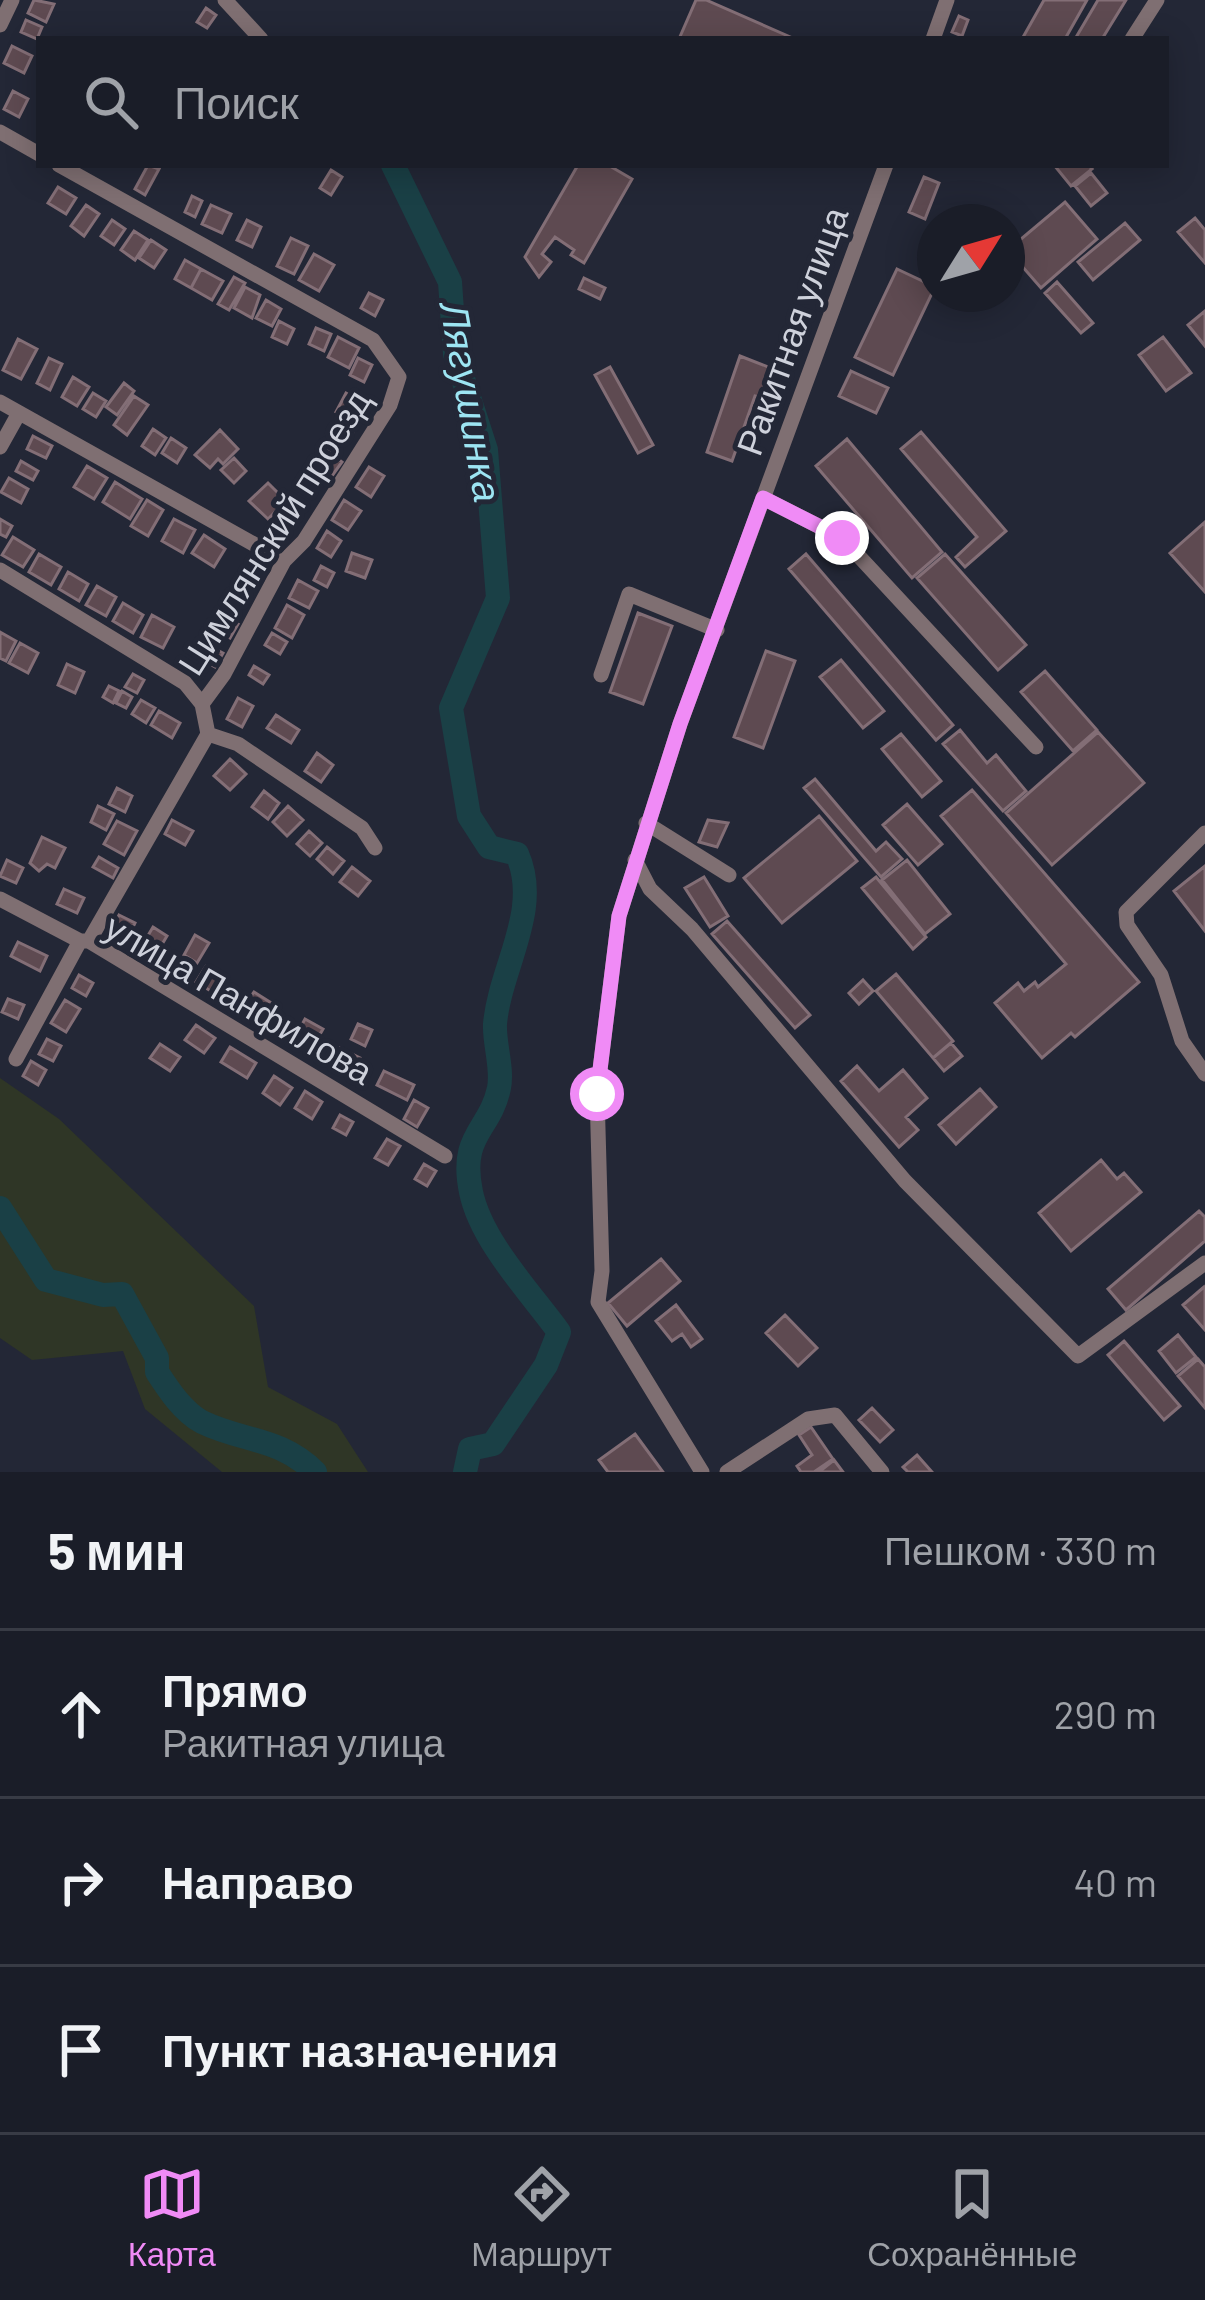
<!DOCTYPE html>
<html lang="ru">
<head>
<meta charset="utf-8">
<style>
  body { margin:0; font-family:Barlow,sans-serif; background:#272a34; color:#f1f3f6 }
  .compass { position:absolute; left:917px; top:204px; width:108px; height:108px; border-radius:50%; background:#1a1d28; box-shadow:0 6px 30px #0003; rotate:53deg }
  .stop { position:absolute; width:36px; height:36px; margin:-27px; border:9px solid #f08bf6; border-radius:50%; background:#fff }
  .stop.end { background:#f08bf6; border-color:#fff; box-shadow:0 3px 12px #0008 }
  .list { margin:0; padding:0; list-style:none }
  h2 { display:flex; justify-content:space-between; align-items:center; height:156px; margin:0; padding:0 48px; font-size:51px }
  h2 small { font-size:39px; font-weight:400; color:#9fa2a8 }
  .list li { display:grid; grid-template-columns:78px 1fr auto; gap:36px; align-items:center; box-sizing:border-box; height:168px; padding:0 48px; border-top:3px solid #383b45 }
  .list b { display:block; font-size:45px; white-space:nowrap }
  .list p { margin:0; font-size:39px; white-space:nowrap; color:#9fa2a8 }
  .list em { font-size:39px; font-style:normal; color:#9fa2a8 }
  .icon { flex:none; width:66px; height:66px; fill:none; stroke:currentColor; stroke-width:2; stroke-linecap:round; stroke-linejoin:round }
  .map { position:relative; flex:none; width:1205px; height:1472px; overflow:hidden }
  .search { position:absolute; background:#1a1d28; box-shadow:0 6px 30px #0003; left:36px; right:36px; top:36px; height:132px; display:flex; align-items:center; gap:30px; box-sizing:border-box; padding:0 42px; border-radius:0px; color:#9fa2a8; font-size:45px }
  .sheet { height:660px; background:#1a1d28 }
  nav { display:flex; justify-content:space-around; align-items:center; box-sizing:border-box; height:168px; border-top:3px solid #383b45; background:#1a1d28; font-size:33px; color:#9fa2a8 }
  nav a { display:grid; justify-items:center; gap:6px }
  nav .on { color:#f08bf6 }
  .map>svg:first-child { display:block }
  .green { fill:#2f3626 }
  .lines { fill:none; stroke-linecap:round; stroke-linejoin:round }
  .river { stroke:#1a4046; stroke-width:24 }
  .building { fill:#5e4a51; stroke:#836e76; stroke-width:3 }
  .minor { stroke:#7f6f72; stroke-width:15 }
  .route { stroke:#f08bf6; stroke-width:15 }
  .labels { text-anchor:middle; stroke-width:10; stroke-linejoin:round; paint-order:stroke }
  .street-label { font-size:36px; fill:#ced1db; stroke:#232736 }
  .water-label { font-size:39px; font-style:italic; fill:#9de5f3; stroke:#232736 }
</style>
</head>
<body>
<div class="map">
<svg width="1205" height="1472" viewBox="0 0 1205 1472">
  <rect width="100%" height="100%" fill="#232736"/>
  <path class="green" d="M0,1078l59,41 195,187 14,81 69,37 31,48h-146l-77,-63 -22,-58 -91,9 -32,-22z"/>
  <g class="lines">
    <path class="river" d="M393,165l57,117 5,72 31,96 12,148 -47,110 18,108 20,31 28,7c25,56 -17,113 -22,170 -1,20 8,44 4,64 -9,43 -40,46 -28,104 10,49 59,100 88,140l-13,33 -53,79 -23,5 -5,23
      M0,1208l46,72 57,15 19,-1 35,64v14c11,17 26,40 45,50 41,20 77,15 113,50"/>
  </g>
  <path class="building" d="M34,0l20,4 -8,18 -18,-9z
    M696,0h10l89,39h-116z
    M1044,0h43l-22,39h-43z
    M1098,0h28l-24,39h-27z
    M206,8l10,7 -9,13 -10,-6z
    M959,16l9,4 -6,16 -10,-4z
    M26,20l16,7 -5,12 -16,-7z
    M12,46l20,10 -8,17 -20,-10z
    M13,91l15,8 -9,18 -15,-8z
    M148,165l11,4 -14,26 -10,-6z
    M578,165h30l24,14 -48,84 -13,-8 3,-5 -19,-13 -13,17 9,8 -12,15 -14,-20z
    M1054,165h34l4,4 -21,17z
    M331,170l11,7 -11,18 -11,-7z
    M1091,173l16,20 -16,13 -16,-20z
    M924,177l15,6 -14,36 -16,-7z
    M58,187l18,11 -10,16 -18,-11z
    M192,196l10,5 -7,16 -10,-5z
    M1065,202l32,37 -56,49 -33,-38z
    M86,205l13,9 -15,22 -13,-10z
    M211,205l20,9 -9,19 -20,-9z
    M1195,218l10,12v33l-27,-31z
    M112,220l13,9 -11,16 -13,-9z
    M247,220l14,7 -9,20 -15,-7z
    M1125,223l15,17 -47,40 -15,-18z
    M134,231l14,9 -13,20 -14,-10z
    M291,238l17,8 -14,28 -17,-8z
    M151,240l15,10 -12,18 -15,-10z
    M314,254l20,11 -15,26 -20,-11z
    M185,260l16,9 -10,19 -16,-9z
    M201,269l22,12 -11,19 -21,-12z
    M897,269l38,18 -42,88 -38,-18z
    M234,277l11,6 -16,27 -11,-6z
    M584,278l21,10 -5,11 -21,-10z
    M1057,282l36,41 -12,10 -36,-40z
    M245,287l15,8 -8,23 -18,-10z
    M369,293l14,7 -8,16 -14,-8z
    M266,300l15,9 -9,17 -16,-8z
    M1205,311v35l-17,-21z
    M279,321l15,8 -7,15 -15,-7z
    M316,328l15,6 -7,17 -15,-7z
    M338,337l21,11 -10,20 -21,-11z
    M1163,337l28,36 -25,18 -27,-36z
    M18,339l19,10 -16,30 -18,-9z
    M740,356l31,12 -11,29 -5,-1 -23,65 -25,-9z
    M49,358l13,6 -12,26 -13,-7z
    M358,358l14,7 -8,17 -14,-7z
    M610,367l43,78 -15,8 -43,-78z
    M851,371l37,17 -12,25 -37,-17z
    M73,377l16,10 -12,19 -15,-9z
    M124,383l10,8 -17,24 -11,-8z
    M93,393l13,8 -10,16 -13,-8z
    M346,393l18,10 -10,19 -18,-10z
    M134,396l14,9 -21,30 -13,-10z
    M338,419l17,10 -7,12 -17,-10z
    M153,429l13,9 -11,17 -13,-9z
    M220,430l18,19 -15,15 -5,-5 -8,9 -15,-13z
    M921,432l85,99 -41,36 -9,-10 21,-20 -76,-88z
    M33,436l19,10 -6,12 -19,-9z
    M171,438l15,10 -9,15 -15,-10z
    M847,439l95,113 -30,26 -96,-112z
    M325,449l17,13 -13,18 -17,-13z
    M234,458l12,13 -12,12 -13,-13z
    M21,461l17,10 -5,9 -17,-9z
    M87,466l20,12 -13,21 -20,-12z
    M369,467l15,9 -13,21 -15,-10z
    M9,478l19,11 -7,14 -20,-11z
    M115,482l27,17 -12,20 -27,-17z
    M268,483l18,18 -18,18 -19,-18z
    M147,500l16,10 -15,26 -17,-10z
    M344,500l17,11 -13,19 -16,-10z
    M0,519l12,7 -6,11 -6,-3z
    M174,519l21,11 -12,23 -21,-12z
    M1205,522v70l-35,-39z
    M327,531l14,10 -10,16 -14,-9z
    M204,535l21,14 -11,18 -22,-14z
    M13,537l21,13 -11,17 -21,-12z
    M352,553l20,7 -7,18 -19,-7z
    M39,554l22,13 -10,18 -22,-13z
    M806,554l147,171 -17,15 -147,-171z
    M945,554l81,91 -28,25 -81,-92z
    M321,566l13,7 -7,14 -13,-7z
    M68,572l20,12 -9,17 -20,-12z
    M298,580l20,11 -9,17 -20,-10z
    M97,586l19,11 -10,19 -20,-11z
    M123,603l20,12 -10,18 -20,-12z
    M287,605l17,10 -12,23 -17,-10z
    M638,613l34,13 -29,78 -33,-12z
    M219,614l19,10 -8,14 -19,-10z
    M152,615l22,12 -11,21 -22,-11z
    M0,632l16,9 -10,20 -6,-3z
    M272,633l15,9 -7,12 -15,-9z
    M202,642l21,11 -8,14 -20,-11z
    M20,643l18,10 -10,20 -19,-10z
    M766,651l29,10 -32,87 -29,-11z
    M841,660l43,51 -21,17 -43,-51z
    M67,664l17,8 -9,21 -17,-8z
    M254,666l15,9 -6,9 -14,-9z
    M1045,671l52,59 -24,21 -52,-59z
    M133,674l11,6 -7,13 -12,-6z
    M109,686l10,5 -6,12 -10,-6z
    M122,691l10,6 -6,11 -10,-5z
    M238,698l15,8 -11,21 -15,-8z
    M141,700l14,8 -9,15 -14,-9z
    M159,711l21,12 -8,15 -21,-13z
    M276,715l23,15 -8,13 -24,-15z
    M960,730l27,33 9,-8 30,36 -23,20 -60,-67z
    M1098,732l46,51 -92,82 -46,-52z
    M901,734l40,47 -19,16 -40,-48z
    M317,753l16,12 -12,17 -16,-11z
    M230,759l16,15 -16,16 -16,-14z
    M815,779l61,72 10,-9 16,17 -21,18 -77,-89z
    M117,788l15,8 -7,16 -16,-8z
    M972,790l167,192 -64,55 -4,-4 -29,25 -47,-55 23,-20 6,8 11,-9 3,5 28,-23 -125,-148z
    M264,791l15,12 -11,16 -16,-12z
    M907,804l35,40 -24,21 -35,-40z
    M98,806l16,8 -8,16 -15,-8z
    M288,806l15,14 -16,16 -14,-14z
    M819,816l38,45 -75,62 -38,-45z
    M172,820l21,11 -8,14 -20,-11z
    M708,820l20,3 -11,24 -18,-5z
    M117,821l20,10 -13,24 -20,-11z
    M309,831l13,12 -12,13 -13,-12z
    M42,837l23,11 -10,20 -8,-4 -8,7 -9,-8z
    M327,847l17,14 -11,13 -16,-15z
    M99,857l19,11 -5,10 -20,-11z
    M7,860l16,8 -7,15 -16,-7z
    M907,860l43,54 -25,20 -43,-54z
    M1205,866v65l-31,-40z
    M352,867l18,14 -12,15 -18,-14z
    M704,877l24,39 -18,11 -25,-39z
    M876,877l50,60 -13,12 -51,-61z
    M64,889l20,9 -7,15 -20,-9z
    M119,915l16,8 -9,19 -16,-8z
    M727,921l83,94 -15,13 -83,-94z
    M153,927l14,9 -13,22 -14,-9z
    M195,935l14,8 -12,20 -13,-8z
    M18,942l29,14 -7,15 -29,-15z
    M206,966l17,10 -9,17 -18,-11z
    M896,974l57,67 -20,17 -57,-67z
    M79,975l14,8 -7,13 -14,-8z
    M863,980l10,11 -14,13 -10,-11z
    M254,992l19,12 -11,18 -20,-13z
    M8,999l16,6 -6,14 -16,-7z
    M65,1000l15,9 -14,23 -15,-9z
    M305,1019l18,10 -11,19 -18,-9z
    M358,1024l14,6 -7,16 -14,-7z
    M196,1025l19,13 -11,15 -19,-13z
    M47,1039l14,7 -8,15 -14,-7z
    M951,1043l11,13 -18,15 -11,-13z
    M160,1044l20,13 -10,14 -20,-13z
    M230,1047l26,16 -9,15 -26,-16z
    M340,1048l20,10 -8,16 -20,-10z
    M31,1061l15,9 -8,15 -15,-9z
    M857,1066l22,25 24,-21 24,28 -21,19 12,13 -19,17 -58,-66z
    M384,1071l30,14 -7,15 -30,-15z
    M274,1076l18,12 -12,17 -17,-12z
    M980,1089l16,18 -40,37 -17,-19z
    M305,1091l17,11 -10,17 -17,-11z
    M414,1100l14,8 -11,19 -13,-8z
    M340,1115l13,7 -7,13 -13,-7z
    M387,1139l13,7 -12,19 -13,-7z
    M1101,1160l16,19 7,-6 17,19 -70,59 -32,-38z
    M424,1164l12,7 -9,15 -12,-7z
    M1199,1211l6,6v24l-79,69 -18,-21z
    M661,1259l19,22 -53,45 -19,-23z
    M1204,1287l1,2v41l-22,-25z
    M676,1305l26,34 -11,8 -9,-13 -10,7 -16,-20z
    M785,1315l32,33 -19,18 -32,-33z
    M1178,1335l18,22 -20,16 -17,-22z
    M1124,1341l56,65 -16,14 -56,-65z
    M1198,1359l7,8v41l-27,-32z
    M872,1408l21,22 -13,12 -21,-22z
    M811,1427l22,32 -19,13h-13l-4,-6 15,-11 -13,-20z
    M635,1434l28,38h-55l-9,-12z
    M917,1455l15,17h-24l-5,-5z
    M834,1460l9,12h-24z"/>
  <g class="lines">
    <path class="minor" d="M225,0l36,39
      M0,25l12,-25
      M933,39l14,-39
      M1132,39l25,-39
      M0,132l39,22
      M59,165l314,175 26,37 -9,28 -86,136 -20,20 -60,113 -22,30
      M0,402l284,159
      M0,447l19,-34
      M763,498l79,40 194,209
      M0,570l185,113 17,21 6,30 30,10 124,84 13,20
      M601,675l28,-81 88,36
      M646,823l83,52
      M1205,833l-79,79 1,13 34,50 21,66 23,33
      M635,860l15,29 42,40 213,252 173,175 127,-93
      M0,899l80,42h9l356,215
      M89,941l119,-207
      M16,1059l64,-118
      M702,1472l-104,-170 4,-31 -5,-177 22,-178 61,-192 206,-559
      M727,1472l81,-53 27,-4 47,57"/>
  </g>
  <g class="lines">
    <path class="route" d="M597,1094l22,-178 61,-192 83,-226 79,40"/>
  </g>
  <g class="labels">
    <g class="street-label">
      <text transform="translate(792 331) rotate(-70)" y="13">Ракитная улица</text>
      <text transform="translate(274 532) rotate(-58)" y="13">Цимлянский проезд</text>
      <text transform="translate(239 999) rotate(30)" y="13">улица Панфилова</text>
    </g>
    <g class="water-label">
      <text transform="translate(471 402) rotate(80)" y="14">Лягушинка</text>
    </g>
  </g>
</svg>
<svg class="compass" viewBox="-18 -18 36 36"><path d="M0-13l5 13h-10z" fill="#e53935"/><path d="M0 13l5-13h-10z" fill="#9fa2a8"/></svg>
<div class="stop" style="left:597px;top:1094px"></div>
<div class="stop end" style="left:842px;top:538px"></div>
<div class="search"><svg class="icon" aria-label="search" viewBox="0 0 24 24"><circle cx="10" cy="10" r="6"/><path d="M15 15l6 6"/></svg>Поиск</div>
</div>
<section class="sheet">
<h2>5 мин<small>Пешком · 330 m</small></h2>
<ul class="list">
<li><svg class="icon" aria-label="ahead" viewBox="0 0 24 24"><path d="M12 20V5M6 11l6-6 6 6"/></svg><div><b>Прямо</b><p>Ракитная улица</p></div><em>290 m</em></li>
<li><svg class="icon" aria-label="right" viewBox="0 0 24 24"><path d="M7 20v-9h11M14 6l5 5-5 5"/></svg><div><b>Направо</b></div><em>40 m</em></li>
<li><svg class="icon" aria-label="arrive" viewBox="0 0 24 24"><path d="M6 21V4h12l-3 4 3 4H6"/></svg><div><b>Пункт назначения</b></div></li>
</ul>
</section>
<nav>
<a class="on"><svg class="icon" aria-label="map" viewBox="0 0 24 24"><path d="M3 6l6-2 6 2 6-2v14l-6 2-6-2-6 2zM9 4v14M15 6v14"/></svg>Карта</a>
<a><svg class="icon" aria-label="directions" viewBox="0 0 24 24"><path d="M12 3l9 9-9 9-9-9zM9 14v-3h6M13 9l2 2-2 2"/></svg>Маршрут</a>
<a><svg class="icon" aria-label="saved" viewBox="0 0 24 24"><path d="M7 4h10v16l-5-4-5 4z"/></svg>Сохранённые</a>
</nav>
</body>
</html>
